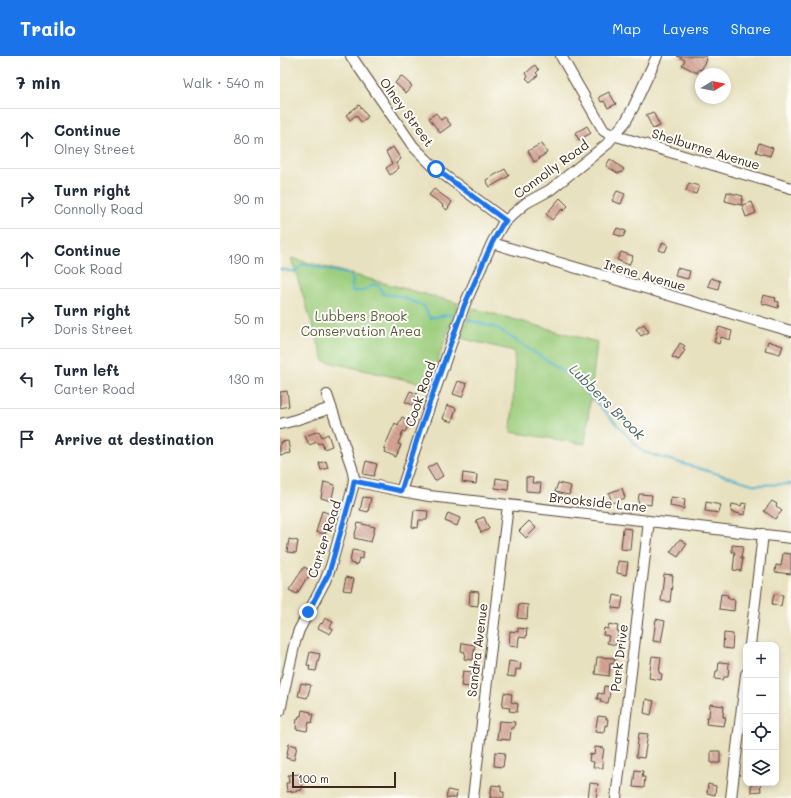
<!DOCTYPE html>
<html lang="en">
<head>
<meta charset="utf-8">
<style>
  body { margin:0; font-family:Mali,sans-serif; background:#f2f2f3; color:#1f2937 }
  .controls { position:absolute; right:12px; bottom:12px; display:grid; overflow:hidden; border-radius:8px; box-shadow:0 2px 6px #0003 }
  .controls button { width:36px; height:36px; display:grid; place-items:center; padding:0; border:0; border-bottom:1px solid #e0e1e3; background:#fff; color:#1f2937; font:20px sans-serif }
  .compass { position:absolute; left:415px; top:12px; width:36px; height:36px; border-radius:50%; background:#fff; box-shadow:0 2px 6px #0003; rotate:80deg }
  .scale { position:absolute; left:12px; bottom:10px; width:104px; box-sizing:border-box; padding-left:4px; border:2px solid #3b2a1e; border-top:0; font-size:11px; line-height:14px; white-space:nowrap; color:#3b2a1e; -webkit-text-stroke:3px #fdfcf7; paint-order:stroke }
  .stop { position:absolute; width:12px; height:12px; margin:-9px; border:3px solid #1a73e8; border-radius:50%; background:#fff }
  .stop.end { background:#1a73e8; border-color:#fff; box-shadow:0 1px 4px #0008 }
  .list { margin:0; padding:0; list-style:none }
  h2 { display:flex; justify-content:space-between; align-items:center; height:52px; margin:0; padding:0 16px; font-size:17px }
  h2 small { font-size:13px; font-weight:400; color:#747a83 }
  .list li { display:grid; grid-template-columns:26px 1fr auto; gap:12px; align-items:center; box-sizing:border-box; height:60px; padding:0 16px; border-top:1px solid #e0e1e3 }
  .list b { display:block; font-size:15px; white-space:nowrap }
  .list p { margin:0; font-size:13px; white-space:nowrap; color:#747a83 }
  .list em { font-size:13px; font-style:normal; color:#747a83 }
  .icon { flex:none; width:22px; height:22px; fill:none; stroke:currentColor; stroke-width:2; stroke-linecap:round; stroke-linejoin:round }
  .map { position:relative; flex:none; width:511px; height:742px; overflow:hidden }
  header { display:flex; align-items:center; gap:24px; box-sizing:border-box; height:56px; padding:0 20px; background:#1a73e8; color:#fff }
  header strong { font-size:19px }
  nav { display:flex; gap:22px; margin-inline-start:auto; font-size:14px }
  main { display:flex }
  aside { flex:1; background:#fff }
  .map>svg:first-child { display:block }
  .park { fill:#9dce7e; stroke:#6c7c4e }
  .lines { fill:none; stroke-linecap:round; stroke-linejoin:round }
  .stream { stroke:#52b4d0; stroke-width:2 }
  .building { fill:url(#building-back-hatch) }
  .minor-casing { stroke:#554536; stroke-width:12 }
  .minor { stroke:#fff; stroke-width:10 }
  .route { stroke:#1a73e8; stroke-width:5 }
  .labels { text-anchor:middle; stroke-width:4; stroke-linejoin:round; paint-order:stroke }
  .street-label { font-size:13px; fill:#3b2a1e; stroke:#fdfcf7 }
  .park-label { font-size:13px; fill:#585b3b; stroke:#fdfcf7 }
  .water-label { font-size:14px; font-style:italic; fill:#446165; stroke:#fdfcf7 }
</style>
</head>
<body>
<header>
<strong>Trailo</strong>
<nav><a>Map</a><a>Layers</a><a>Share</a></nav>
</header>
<main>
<aside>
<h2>7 min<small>Walk · 540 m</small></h2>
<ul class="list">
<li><svg class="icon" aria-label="ahead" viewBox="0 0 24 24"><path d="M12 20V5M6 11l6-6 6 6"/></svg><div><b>Continue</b><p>Olney Street</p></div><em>80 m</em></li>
<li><svg class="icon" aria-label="right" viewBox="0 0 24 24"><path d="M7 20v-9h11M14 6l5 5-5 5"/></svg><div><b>Turn right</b><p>Connolly Road</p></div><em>90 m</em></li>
<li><svg class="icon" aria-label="ahead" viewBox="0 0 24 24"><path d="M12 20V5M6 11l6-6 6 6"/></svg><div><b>Continue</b><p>Cook Road</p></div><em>190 m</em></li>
<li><svg class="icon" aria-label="right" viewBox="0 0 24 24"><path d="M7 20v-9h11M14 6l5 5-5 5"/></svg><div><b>Turn right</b><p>Doris Street</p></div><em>50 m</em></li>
<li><svg class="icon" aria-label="left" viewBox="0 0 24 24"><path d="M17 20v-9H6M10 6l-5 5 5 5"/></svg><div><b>Turn left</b><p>Carter Road</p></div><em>130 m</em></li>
<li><svg class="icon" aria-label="arrive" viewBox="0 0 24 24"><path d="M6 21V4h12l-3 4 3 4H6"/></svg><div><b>Arrive at destination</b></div></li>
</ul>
</aside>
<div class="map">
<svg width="511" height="742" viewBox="0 0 511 742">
  <defs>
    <pattern id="building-back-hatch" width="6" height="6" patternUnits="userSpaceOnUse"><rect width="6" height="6" fill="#d5a596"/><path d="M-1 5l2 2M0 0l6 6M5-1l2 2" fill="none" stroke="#ae877a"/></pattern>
  </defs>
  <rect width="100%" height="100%" fill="#fdfcf7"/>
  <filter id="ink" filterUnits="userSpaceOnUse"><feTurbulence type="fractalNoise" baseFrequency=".025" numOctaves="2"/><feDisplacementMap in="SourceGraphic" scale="8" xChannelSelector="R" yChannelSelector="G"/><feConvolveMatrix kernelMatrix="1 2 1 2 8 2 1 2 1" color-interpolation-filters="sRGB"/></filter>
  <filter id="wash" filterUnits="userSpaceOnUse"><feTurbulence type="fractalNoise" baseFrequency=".012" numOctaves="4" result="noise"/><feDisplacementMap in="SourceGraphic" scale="16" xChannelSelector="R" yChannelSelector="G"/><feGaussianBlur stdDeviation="0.9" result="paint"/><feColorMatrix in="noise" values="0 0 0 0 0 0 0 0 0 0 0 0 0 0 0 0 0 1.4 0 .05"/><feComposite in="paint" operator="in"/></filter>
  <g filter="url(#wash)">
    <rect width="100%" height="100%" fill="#e8e1bf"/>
    <path class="park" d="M11,202l167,45 -29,82 -105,-24z
      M192,252l125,34 -12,102 -74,-12 4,-62 -1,-19 -54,-13z"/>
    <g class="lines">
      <path class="stream" d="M0,213l15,3 8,-8 47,11 3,6 -2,10h12l11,-7 5,2 4,8 16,2 25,10 6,12 23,-4
        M184,263l33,9 75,49 71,75 113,33 35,-1"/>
    </g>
    <g id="blocks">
      <path class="building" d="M397,0h29l-1,2 2,2 -6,10 -2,-1 -2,4 -15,-8 3,-5z
        M255,9l4,5 -3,3 2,2 -8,7 -4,-4 2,-2 -2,-3z
        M121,20l11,10 -6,7 -11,-10z
        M329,36l7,12 -8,4 -4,-7 -3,1 -2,-5z
        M79,49l9,12 -7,5 -5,-7 -6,5 -4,-5z
        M373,56l7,14 -7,3 -7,-14z
        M156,57l5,7 4,-3 6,8 -11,8 -11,-15z
        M307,70l4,7 -12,7 -4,-7z
        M262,87l5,10 -8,5 1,1 -6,3 -6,-11z
        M479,87l14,5 -3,8 -14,-4z
        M113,91l8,12 -5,4 3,5 -9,7 -4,-7 6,-4 -6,-12z
        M330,103l14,10 -3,4 -1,-1 -1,2 -13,-8z
        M225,113l4,7 -19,11 -4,-7z
        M409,127l10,3 -3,8 -10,-3z
        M154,133l18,13 -5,8 -5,-4 1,-1 -14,-10z
        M337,135l8,3 -4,10 -9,-3z
        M447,136l16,4 -2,9 -16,-4z
        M280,142l8,8 -5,5 -1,-2 -10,11 -6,-6z
        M472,146l4,11 -10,4 -4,-12z
        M337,172l9,3 -3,6 -9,-3z
        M383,186l5,3 -3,7 -6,-2z
        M341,196l12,4 -4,9 -12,-5z
        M397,212l13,3 -2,8 -13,-3z
        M431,222l9,3 -2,8 -10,-3z
        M483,239l13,3 -1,3 4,1 -1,6 -17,-5z
        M364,268l5,8 -8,4 -5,-7z
        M439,271l13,4 -2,9 -9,-3 -2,7 -5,-2z
        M488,285l15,5 -3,8 -15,-4z
        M400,287l5,3 -2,3 2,1 -6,10 -7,-3z
        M178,325l9,3 -5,13 -9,-3z
        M7,335l2,15 -9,2v-16z
        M130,335l8,3 -5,11 -8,-3z
        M167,349l9,3 -4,14 -9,-3z
        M122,361l8,4 -5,11 -2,-1 -5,13 3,1 -5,12 -11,-5 1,-3 -2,-1 11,-25 3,2z
        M39,375l3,6 6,-3 4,12 -8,3 -2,-6 -4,1 -1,-2 -8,3 -4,-9z
        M8,385l2,12 -10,2v-13z
        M46,405l2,7 -7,2 -2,-7z
        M86,405l11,3 -3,12 -11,-2z
        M156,407l7,13 -8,5 -8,-13z
        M183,417l14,2 -1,9 -14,-2z
        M246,421l7,1 -1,5h9l-1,9 -14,-1z
        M216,422l13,2 -1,10 -13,-2z
        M44,426l11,3 -4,16 -10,-3z
        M278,427l13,3 -2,9 -14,-3z
        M342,432l3,10 -13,5 -3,-10z
        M359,438l13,1 -1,10 -13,-2z
        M83,441l8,1 -3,14 -8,-2z
        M391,441l14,2 -1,10 -14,-3z
        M492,445l5,3 -1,2 6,5 -7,8 -11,-8z
        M426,446l15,3 -2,8 -14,-2z
        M462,447l5,1 -2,11 -14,-3 1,-8 9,2z
        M134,454l14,1 -1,9h-8l-1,8 -6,-1z
        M42,455l9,3 -6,20 -9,-2z
        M168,457l12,5 -3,8 -12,-5z
        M204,461l5,12 -8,4 -5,-13z
        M249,465l7,7 -10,10 -7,-7z
        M78,467l17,4 -4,15 -17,-4z
        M343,472l9,1 -2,21 -9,-1z
        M9,483l9,2 -2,12 -9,-1z
        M400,483l7,5 -9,13 -8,-5z
        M452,489l11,1 -2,12h2l-2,13 -8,-1 2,-18h-3z
        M72,494l12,2 -2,7 -3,-1 -2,7 -7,-2z
        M503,497l8,1v20l-16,-2 1,-7 5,1z
        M338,505l10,1 -2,13 -9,-2z
        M24,511l8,4 -5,9 -1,-1 -9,15 -8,-4z
        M384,518l9,1 -3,27 -9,-1z
        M66,521l8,2 -3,12 -8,-1z
        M190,535l9,1 -1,14 -9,-1z
        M441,538l7,1 -1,2h2v2l6,1 -1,11 -15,-2z
        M494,538l9,1 -2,11 -9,-2z
        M334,539l9,2 -2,12 -9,-1z
        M239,548l9,1 -1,14 -10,-1z
        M45,562l8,4 -3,5 3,2 -3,5 -12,-6 3,-5 1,1z
        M376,563l9,2 -4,21 -8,-1z
        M329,568l9,2 -1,5h2l-3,14 -9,-2 2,-7 -6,-1 1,-7 4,1z
        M238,572l9,1 -1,9 -7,-1 -1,10 -9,-1 1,-15 8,1z
        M444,577l9,1 -1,15 -9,-1z
        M182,587l13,2 -2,15 -9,-1 1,-7 -4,-1z
        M30,596l10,2 -4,17 -7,-1 1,-4 -3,-1z
        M372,600l9,1 -2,16 3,1 -1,6 -12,-2z
        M317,601l18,1 -1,6 -4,-1 -1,13 -14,-2z
        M229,605l12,2 -1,7 -4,-1 -1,8 -8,-1z
        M439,606l10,1 -1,14h-4l-1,3 -8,-1 1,-8h2z
        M183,615l9,1 -2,15 -9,-1z
        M21,627l10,2 -4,13 -9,-2z
        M324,630l7,1 -3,16 -8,-1 1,-3h-4l1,-6 5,1z
        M224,637l8,1 -1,8 7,2 -1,8 -8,-1 1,-3 -8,-1z
        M366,643l8,2 -3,14 -7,-2z
        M430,648l14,2 -1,11h3l-2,9 -18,-2 1,-7h2z
        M22,654l9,2v2h3l-2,9 -3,-1 -2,9 -11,-2 1,-10h1l1,-3h2z
        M318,660l8,1v2h2l-1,7 -2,-1 -1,8 -9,-1z
        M219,665l16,1 -1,6h-3l-1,12 -13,-1z
        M359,677l9,1 -4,24 -8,-1z
        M9,688l8,2 -3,14 -8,-2z
        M315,691l9,1 -2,14h1v6l-10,-1 1,-5 -5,-1 1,-7 4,1z
        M431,695h9v12h-9z
        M215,696l10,1 -2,14 -9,-1z
        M355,714l8,1 -1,6h3l-1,11 -11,-1z
        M22,718l1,8h-2l1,8 -15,2 -1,-9h3l-1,-8z
        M310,727l8,1 -2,14h-8z
        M471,727h9l1,8 -10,1v-7h1z
        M428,728l8,2 -1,9 -8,-2z
        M212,729l9,1v6h3v6h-14z
        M168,734l9,2 -1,6h-10z"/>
    </g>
  </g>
  <g filter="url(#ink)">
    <use href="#blocks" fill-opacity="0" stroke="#554536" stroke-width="1"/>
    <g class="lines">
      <g class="minor-casing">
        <path id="minor" d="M71,0l62,90 23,23 70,52
          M281,0l43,75 9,4 178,53
          M212,187l299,88
          M0,368l12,-3 39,-13
          M74,425l47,10 28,5 220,25 142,17
          M121,435l20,-60 43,-125 28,-63 10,-18 10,-10 14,-12 24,-13 56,-45 20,-24 7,-13 24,-52
          M470,589l13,-111
          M0,655l7,-34 8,-35 4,-12 26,-49 6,-15 22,-79 1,-9 -2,-10 -25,-73
          M193,742l35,-293
          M336,742l33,-277
          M451,742l15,-124"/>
      </g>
      <use href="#minor" class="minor"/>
    </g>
  </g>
  <g class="lines" filter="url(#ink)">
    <path class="route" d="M28,556l21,-39 23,-81 2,-11 47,10 19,-61 44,-124 28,-63 10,-18 4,-4 -70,-52"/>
  </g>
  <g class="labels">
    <g class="street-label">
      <text transform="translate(127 56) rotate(54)" y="5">Olney Street</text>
      <text transform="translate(426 93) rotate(17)" y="5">Shelburne Avenue</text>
      <text transform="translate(271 113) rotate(-36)" y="5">Connolly Road</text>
      <text transform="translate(365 219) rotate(16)" y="5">Irene Avenue</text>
      <text transform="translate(140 338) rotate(-71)" y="5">Cook Road</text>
      <text transform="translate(318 446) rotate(6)" y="5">Brookside Lane</text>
      <text transform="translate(44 483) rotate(-72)" y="5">Carter Road</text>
      <text transform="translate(197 594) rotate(-83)" y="5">Sandra Avenue</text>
      <text transform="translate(339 602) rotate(-83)" y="5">Park Drive</text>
    </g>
    <g class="park-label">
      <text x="81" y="265">Lubbers Brook<tspan x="81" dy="15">Conservation Area</tspan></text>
    </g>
    <g class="water-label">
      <text transform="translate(327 346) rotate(45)" y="5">Lubbers Brook</text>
    </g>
  </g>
</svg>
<div class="controls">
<button>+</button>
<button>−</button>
<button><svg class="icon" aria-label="locate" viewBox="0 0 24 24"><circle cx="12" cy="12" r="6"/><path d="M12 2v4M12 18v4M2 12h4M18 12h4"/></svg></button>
<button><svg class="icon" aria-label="layers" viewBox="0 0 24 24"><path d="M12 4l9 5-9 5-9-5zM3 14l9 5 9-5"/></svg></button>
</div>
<svg class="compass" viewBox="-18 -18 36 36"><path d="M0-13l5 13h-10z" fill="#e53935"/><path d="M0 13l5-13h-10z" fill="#747a83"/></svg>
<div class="scale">100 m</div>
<div class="stop" style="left:156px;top:113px"></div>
<div class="stop end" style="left:28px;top:556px"></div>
</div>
</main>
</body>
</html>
